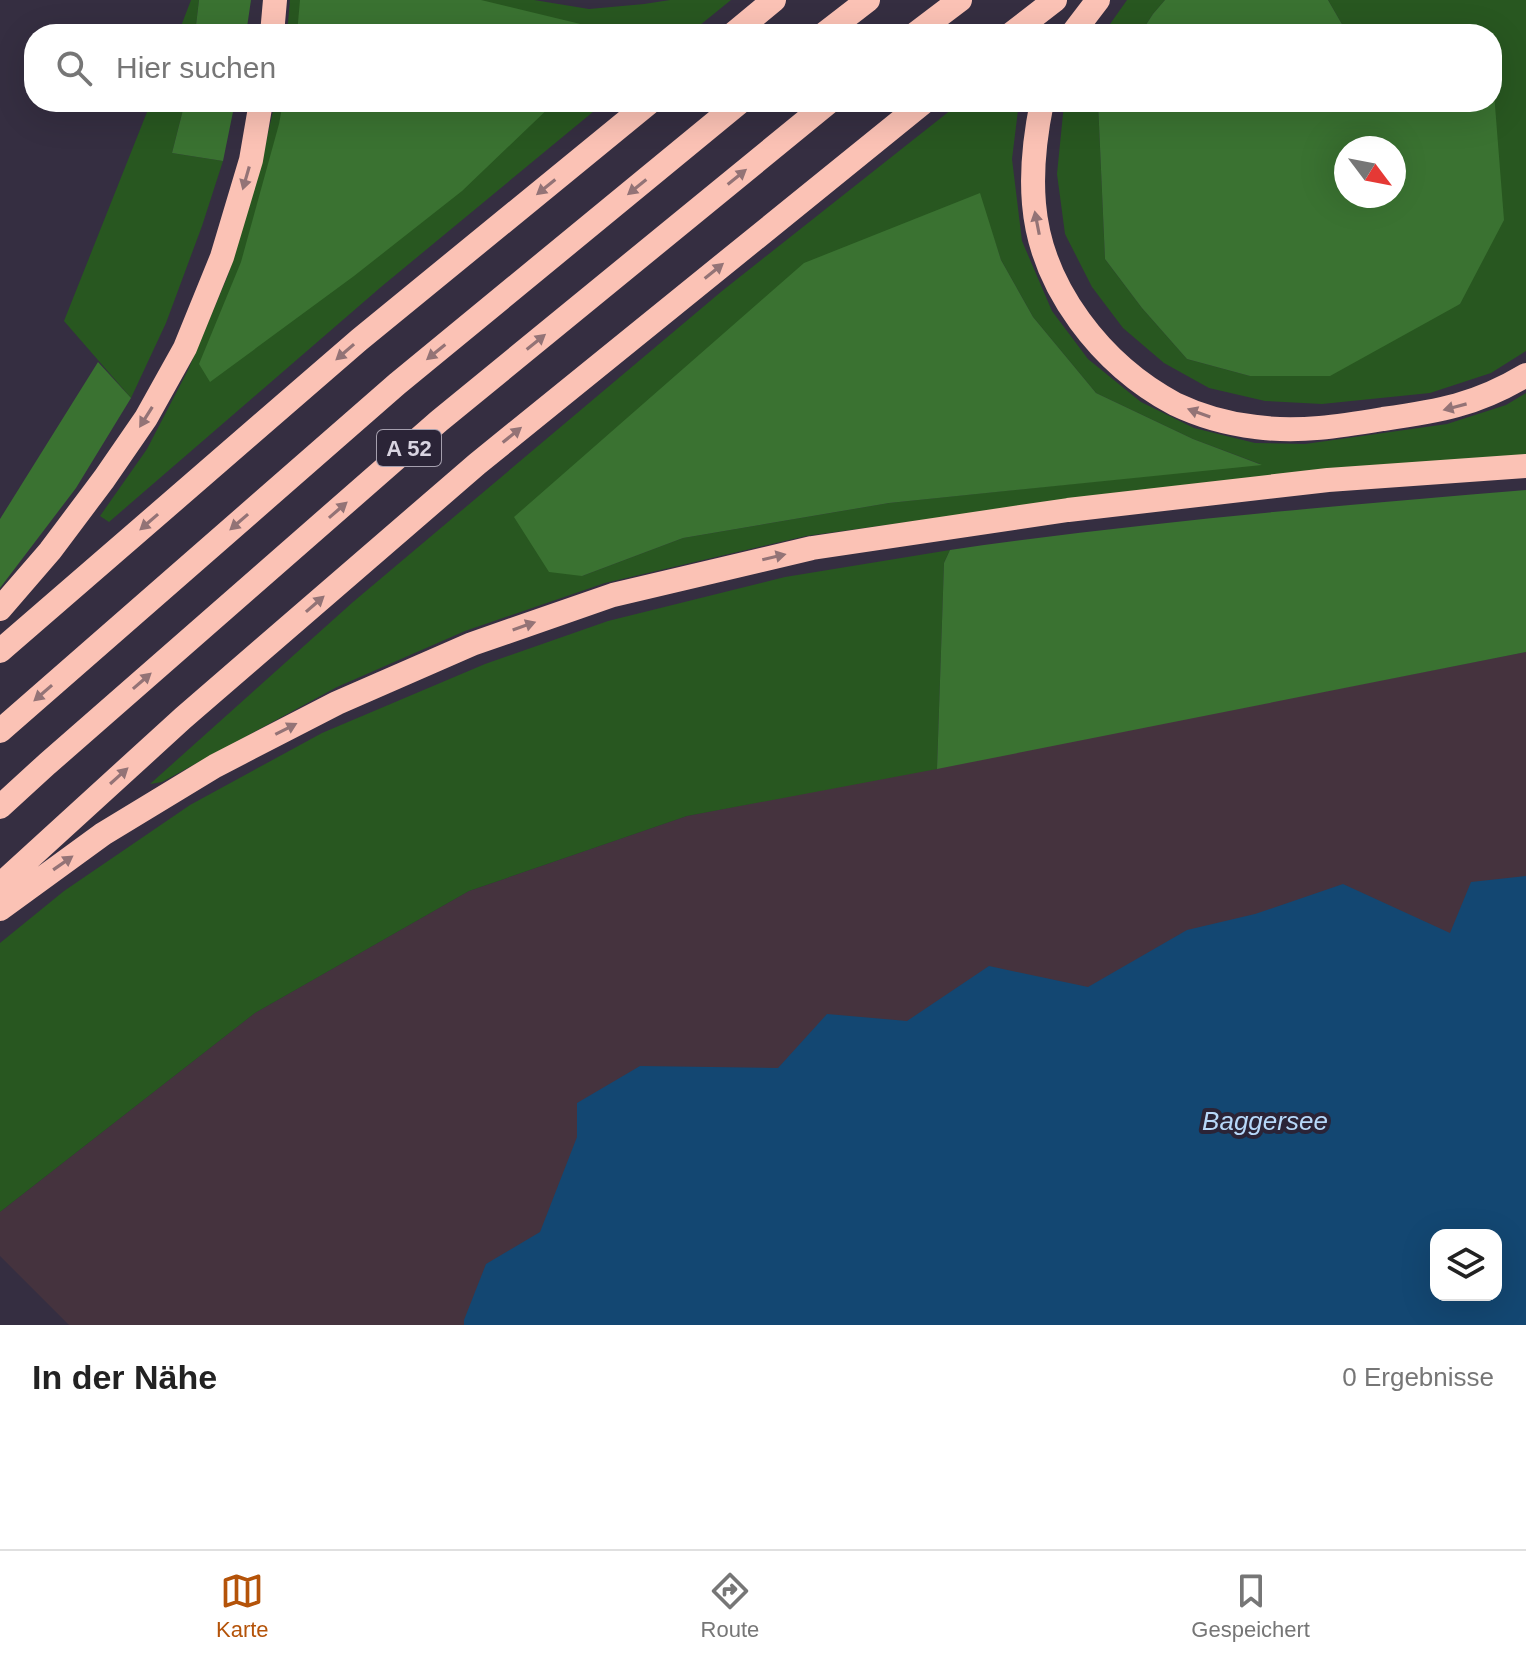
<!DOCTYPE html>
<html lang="de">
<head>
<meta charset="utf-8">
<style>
  body { margin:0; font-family:Helvetica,sans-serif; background:#f2f2f2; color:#222 }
  .controls { position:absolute; right:24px; bottom:24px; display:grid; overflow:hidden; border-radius:16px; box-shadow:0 8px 32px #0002 }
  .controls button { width:72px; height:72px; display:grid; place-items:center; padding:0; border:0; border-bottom:2px solid #e0e0e0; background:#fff; color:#222; font:40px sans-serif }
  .compass { position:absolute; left:1334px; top:136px; width:72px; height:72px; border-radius:50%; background:#fff; box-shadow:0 8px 32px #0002; rotate:122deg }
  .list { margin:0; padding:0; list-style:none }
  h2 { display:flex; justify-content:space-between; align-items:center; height:104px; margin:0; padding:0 32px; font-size:34px }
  h2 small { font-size:26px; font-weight:400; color:#767676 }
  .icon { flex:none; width:44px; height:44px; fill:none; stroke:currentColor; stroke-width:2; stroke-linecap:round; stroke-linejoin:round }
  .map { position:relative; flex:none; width:1526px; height:1325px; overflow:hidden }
  .search { position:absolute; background:#fff; box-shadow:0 8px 32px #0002; left:24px; right:24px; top:24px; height:88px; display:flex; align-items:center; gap:20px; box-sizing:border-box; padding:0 28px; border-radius:32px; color:#767676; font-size:30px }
  .sheet { height:224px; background:#fff }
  nav { display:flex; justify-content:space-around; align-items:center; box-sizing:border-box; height:112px; border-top:2px solid #e0e0e0; background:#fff; font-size:22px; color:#767676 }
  nav a { display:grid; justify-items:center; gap:4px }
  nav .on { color:#b45309 }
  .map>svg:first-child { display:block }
  .industrial { fill:#45333e; fill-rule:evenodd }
  .green { fill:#285720; fill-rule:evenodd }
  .forest { fill:#3a7231; fill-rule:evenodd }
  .water { fill:#134772; fill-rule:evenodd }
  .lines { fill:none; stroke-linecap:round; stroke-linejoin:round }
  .highway { stroke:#fbc2b5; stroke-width:24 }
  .oneway { fill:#937376 }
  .labels { text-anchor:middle; stroke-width:8; stroke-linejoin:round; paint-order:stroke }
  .shield { fill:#2b2437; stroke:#a59fae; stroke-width:2 }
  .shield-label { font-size:22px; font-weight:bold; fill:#d9d4e1 }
  .water-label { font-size:26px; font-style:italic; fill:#b7d8f9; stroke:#2b2437 }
</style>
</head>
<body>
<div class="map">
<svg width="1526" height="1325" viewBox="0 0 1526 1325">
  <rect width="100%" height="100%" fill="#352e41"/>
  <path class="industrial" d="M1526,652v673h-1457l-69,-69v-44l255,-199 214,-122 218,-75zM1436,1235h60v60h-60z"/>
  <path class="green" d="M191,0h8l-4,34h-17z
    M290,0h244l55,9 55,-5 26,-4h61l-42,34h-402z
    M1127,0h38l-12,14 -13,20h-37z
    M1328,0h198v351l-35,22 -61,20 -108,11 -57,-3 -56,-13 -45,-25 -41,-35 -31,-41 -27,-53 -8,-60 7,-70 1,-2h33l7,157 37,49 45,51 63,17 210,-72 34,-210 -2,-2v-58l-145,-1z
    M151,102h34l-13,51 51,8 -21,65 -36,97 -35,75 -67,-77z
    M275,102h330l-224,185 -272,235 -9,-6 47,-67 41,-79 40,-95 34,-115z
    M961,102h58l-7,57 10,82 30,70 36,48 53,43 53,26 61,15 50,1 142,-20 59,-19 20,-12v64l-457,43 -263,36 -201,47 -140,48 -128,56 -175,95 -12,2 203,-182 369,-311zM979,194l22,66 32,57 63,76 97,46 67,25 -371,39 -206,35 -101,38z
    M950,550l-6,13 -7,206 -250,47 -218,75 -214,122 -255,199v-269l64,-52 126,-86 132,-72 163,-69 123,-43 177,-44z"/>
  <path class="forest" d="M199,0h52l-5,34h-51z
    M300,0h181l116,28 1,6h-301z
    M1165,0h163l19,33 29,1h-236l13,-20z
    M1492,92l2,1 10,127 -44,84 -130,72h-80l-63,-17 -45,-51 -37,-49 -7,-157h394zM1346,148h48v48h-48z
    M185,102h50l-12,59 -51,-8z
    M283,102h272l-93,89 -108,85 -144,106 -11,-18 42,-102 38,-138z
    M980,193l21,67 32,57 63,76 97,46 69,26 -373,38 -206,35 -101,38 -33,-4 -35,-55 290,-254z
    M98,362l33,36 -55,90 -76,100v-69z
    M1526,490v162l-589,117 7,-206 6,-13c191,-28 384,-44 576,-60z"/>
  <path class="water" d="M1526,876v449h-1062v-5l22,-56 54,-32 37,-95v-34l63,-37 138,2 49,-54 80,7 82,-55 99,21 99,-57 68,-16 88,-30 107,49 21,-51zM1436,1235h60v60h-60z"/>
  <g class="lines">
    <path class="highway" d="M272,34l3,-34
      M733,34l41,-34
      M824,34l44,-34
      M915,34l45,-34
      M1011,34l44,-34
      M1072,34l26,-34
      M1042,102c-7,34 -11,68 -8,102 7,84 68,161 141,200 25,12 54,20 81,23 43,6 85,-1 127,-8 56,-8 93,-14 143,-44
      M0,609l50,-58 54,-72 42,-61 39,-70 37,-91 29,-97 10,-58
      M0,651l359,-311 291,-238
      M0,731l397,-347 343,-282
      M0,807l47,-43 392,-343 390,-319
      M0,885l183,-167 294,-254 447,-362
      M0,909l103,-75 112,-68 122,-63 135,-59 141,-49 199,-47 256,-38 260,-30 198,-14"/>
  </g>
  <defs><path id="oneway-solid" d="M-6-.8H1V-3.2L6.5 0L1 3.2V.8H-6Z" transform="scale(2)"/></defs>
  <g class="oneway">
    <use href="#oneway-solid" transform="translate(737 177) rotate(-39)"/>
    <use href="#oneway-solid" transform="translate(246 178) rotate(106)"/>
    <use href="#oneway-solid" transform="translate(546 187) rotate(141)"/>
    <use href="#oneway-solid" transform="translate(637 187) rotate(141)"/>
    <use href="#oneway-solid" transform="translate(1037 223) rotate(-101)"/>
    <use href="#oneway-solid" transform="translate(714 271) rotate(-39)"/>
    <use href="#oneway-solid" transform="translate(536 342) rotate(-39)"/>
    <use href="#oneway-solid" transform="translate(345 352) rotate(139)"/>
    <use href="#oneway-solid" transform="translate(436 352) rotate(141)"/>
    <use href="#oneway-solid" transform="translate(1455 407) rotate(165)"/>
    <use href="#oneway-solid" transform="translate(1199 413) rotate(-160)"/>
    <use href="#oneway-solid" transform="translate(146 417) rotate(122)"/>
    <use href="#oneway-solid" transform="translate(512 435) rotate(-39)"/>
    <use href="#oneway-solid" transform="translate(338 510) rotate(-41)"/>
    <use href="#oneway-solid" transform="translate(149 522) rotate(139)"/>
    <use href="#oneway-solid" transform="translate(239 522) rotate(139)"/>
    <use href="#oneway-solid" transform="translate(774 557) rotate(-13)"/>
    <use href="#oneway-solid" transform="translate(315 604) rotate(-41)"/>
    <use href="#oneway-solid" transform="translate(524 626) rotate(-19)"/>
    <use href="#oneway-solid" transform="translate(142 681) rotate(-41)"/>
    <use href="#oneway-solid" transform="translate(43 693) rotate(139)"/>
    <use href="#oneway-solid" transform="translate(286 729) rotate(-27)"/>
    <use href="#oneway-solid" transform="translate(119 776) rotate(-42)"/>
    <use href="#oneway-solid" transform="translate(63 863) rotate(-35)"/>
  </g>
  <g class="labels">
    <rect class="shield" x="377" y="430" width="64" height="36" rx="6"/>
    <g class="shield-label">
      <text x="409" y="456">A 52</text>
    </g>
    <g class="water-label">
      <text x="1265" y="1130">Baggersee</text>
    </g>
  </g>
</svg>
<div class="controls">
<button><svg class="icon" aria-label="layers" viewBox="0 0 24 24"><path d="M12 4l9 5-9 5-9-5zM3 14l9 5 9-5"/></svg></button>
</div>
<svg class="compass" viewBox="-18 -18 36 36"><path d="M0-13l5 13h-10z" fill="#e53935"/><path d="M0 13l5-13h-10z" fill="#767676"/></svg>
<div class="search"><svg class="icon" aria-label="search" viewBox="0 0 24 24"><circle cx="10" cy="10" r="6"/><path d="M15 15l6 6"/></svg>Hier suchen</div>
</div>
<section class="sheet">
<h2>In der Nähe<small>0 Ergebnisse</small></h2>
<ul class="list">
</ul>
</section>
<nav>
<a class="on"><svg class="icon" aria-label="map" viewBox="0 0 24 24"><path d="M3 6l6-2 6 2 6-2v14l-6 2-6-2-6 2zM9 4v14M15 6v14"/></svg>Karte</a>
<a><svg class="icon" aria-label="directions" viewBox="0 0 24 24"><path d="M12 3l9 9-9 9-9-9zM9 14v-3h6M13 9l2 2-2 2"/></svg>Route</a>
<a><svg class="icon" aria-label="saved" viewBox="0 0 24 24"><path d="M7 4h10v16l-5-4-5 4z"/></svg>Gespeichert</a>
</nav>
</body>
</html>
